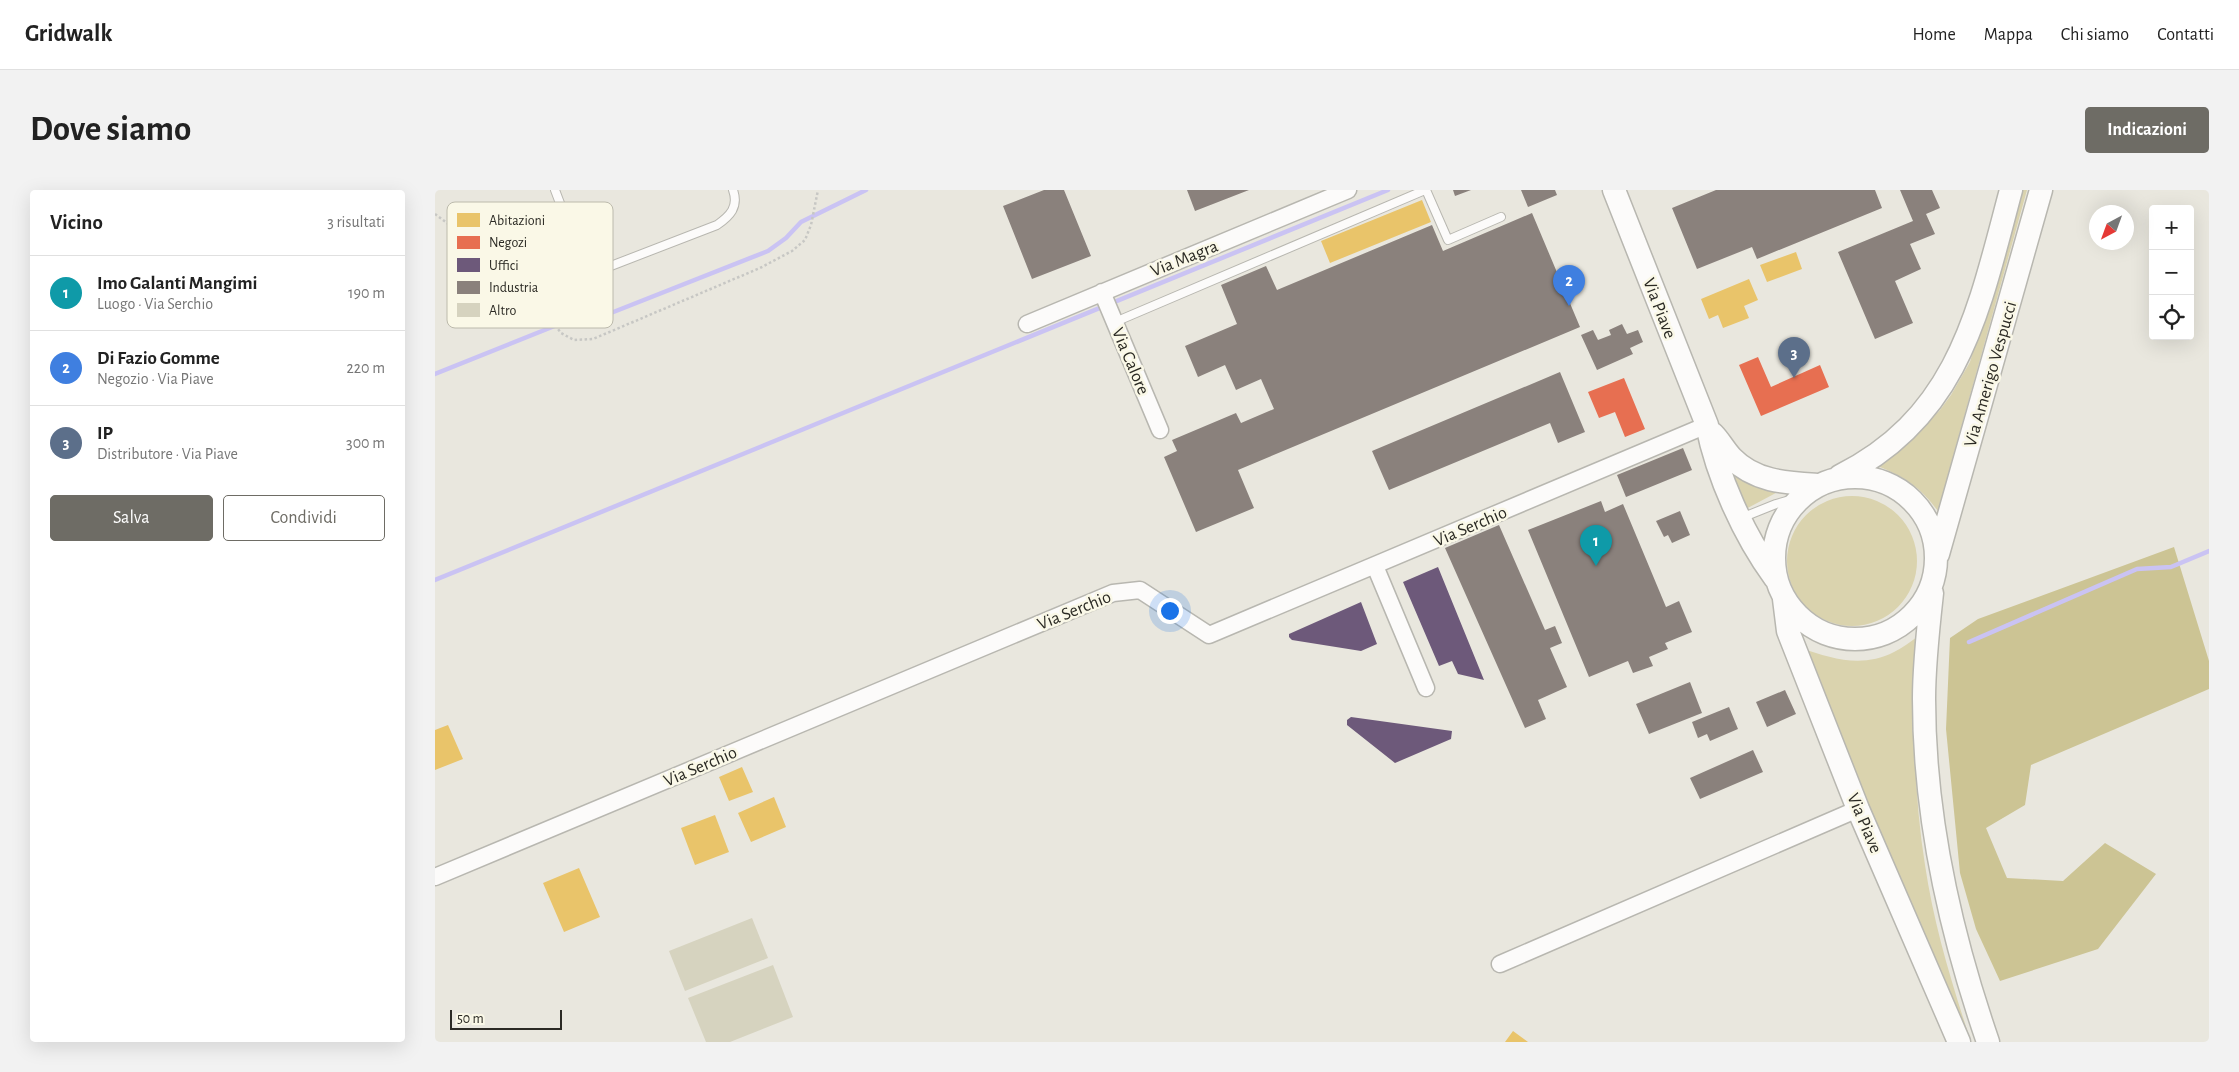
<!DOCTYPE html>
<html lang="it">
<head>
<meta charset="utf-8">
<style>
  body { margin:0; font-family:"Alegreya Sans",sans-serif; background:#f2f2f2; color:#222 }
  .controls { position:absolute; right:15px; top:15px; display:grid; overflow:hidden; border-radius:5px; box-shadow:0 5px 20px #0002 }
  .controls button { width:45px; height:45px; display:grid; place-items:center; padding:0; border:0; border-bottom:1px solid #e0e0e0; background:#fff; color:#222; font:25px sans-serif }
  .compass { position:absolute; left:1654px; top:15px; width:45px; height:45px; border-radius:50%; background:#fff; box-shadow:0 5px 20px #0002; rotate:221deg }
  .scale { position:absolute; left:15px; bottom:12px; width:112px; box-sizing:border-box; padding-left:5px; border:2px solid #2b2a24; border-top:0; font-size:14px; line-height:18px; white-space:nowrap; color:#2b2a24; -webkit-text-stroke:4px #faf8e7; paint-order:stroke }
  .you { position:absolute; left:734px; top:420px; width:18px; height:18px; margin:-12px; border:4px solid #fff; border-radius:50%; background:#1a73e8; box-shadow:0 0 0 8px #1a73e833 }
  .badge { display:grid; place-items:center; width:32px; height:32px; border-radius:50%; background:#6e6c65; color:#fff; font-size:16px; font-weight:700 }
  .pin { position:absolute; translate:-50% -41px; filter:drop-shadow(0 1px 2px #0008) }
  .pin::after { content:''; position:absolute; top:26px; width:18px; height:15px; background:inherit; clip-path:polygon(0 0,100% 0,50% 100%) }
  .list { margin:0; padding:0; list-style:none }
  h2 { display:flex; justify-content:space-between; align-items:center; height:65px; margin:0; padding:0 20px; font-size:21px }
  h2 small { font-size:16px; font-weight:400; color:#767676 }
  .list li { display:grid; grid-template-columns:32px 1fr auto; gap:15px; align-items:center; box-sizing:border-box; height:75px; padding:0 20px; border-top:1px solid #e0e0e0 }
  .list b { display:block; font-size:19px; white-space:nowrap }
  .list p { margin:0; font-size:16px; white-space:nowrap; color:#767676 }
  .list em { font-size:16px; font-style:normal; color:#767676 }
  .actions { display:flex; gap:10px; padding:15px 20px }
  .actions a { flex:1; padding:11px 0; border:1px solid #6e6c65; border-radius:5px; text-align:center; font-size:18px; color:#6e6c65 }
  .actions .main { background:#6e6c65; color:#fff }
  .icon { flex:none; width:28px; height:28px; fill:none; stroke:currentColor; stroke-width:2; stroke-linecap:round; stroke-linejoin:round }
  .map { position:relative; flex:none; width:1774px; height:852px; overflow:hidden; border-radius:5px }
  header { display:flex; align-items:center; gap:30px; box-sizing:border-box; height:70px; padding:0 25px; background:#fff; border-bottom:1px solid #e0e0e0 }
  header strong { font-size:24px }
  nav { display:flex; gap:28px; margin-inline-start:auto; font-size:18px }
  .intro { display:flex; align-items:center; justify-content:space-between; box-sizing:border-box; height:120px; padding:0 30px }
  h1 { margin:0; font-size:35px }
  .button { padding:12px 22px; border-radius:5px; background:#6e6c65; color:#fff; font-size:18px; font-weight:700 }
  main { display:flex; gap:30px; padding:0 30px }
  aside { flex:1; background:#fff; border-radius:5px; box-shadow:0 5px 20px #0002 }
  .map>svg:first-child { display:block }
  .green { fill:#dad3ae }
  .forest { fill:#ccc494 }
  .homes { fill:#e9c46a }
  .shops { fill:#e76f51 }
  .offices { fill:#6d597a }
  .industry { fill:#8a817c }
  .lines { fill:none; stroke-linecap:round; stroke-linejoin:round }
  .stream { stroke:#cac3f3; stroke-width:4.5 }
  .building { fill:#d6d3bf }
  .lane-casing { stroke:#b8b7b0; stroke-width:10 }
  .street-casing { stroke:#b8b7b0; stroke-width:19 }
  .secondary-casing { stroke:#b8b7b0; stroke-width:25 }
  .path { stroke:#c7c7c4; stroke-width:2.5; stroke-dasharray:2.5 2.5; stroke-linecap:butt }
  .lane { stroke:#fcfbfa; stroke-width:8 }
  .street { stroke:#fcfbfa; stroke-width:16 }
  .secondary { stroke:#fcfbfa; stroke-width:22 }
  .labels { text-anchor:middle; stroke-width:5; stroke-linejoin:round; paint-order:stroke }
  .street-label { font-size:18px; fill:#2b2a24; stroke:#faf8e7 }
  .key { fill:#faf8e7; stroke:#bcbaac; stroke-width:1 }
  .key-label { font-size:14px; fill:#2b2a24 }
</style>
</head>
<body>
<header>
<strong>Gridwalk</strong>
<nav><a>Home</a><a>Mappa</a><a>Chi siamo</a><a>Contatti</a></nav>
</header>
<div class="intro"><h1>Dove siamo</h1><a class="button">Indicazioni</a></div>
<main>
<aside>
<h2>Vicino<small>3 risultati</small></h2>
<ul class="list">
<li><span class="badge" style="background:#0f9aa8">1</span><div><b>Imo Galanti Mangimi</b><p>Luogo · Via Serchio</p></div><em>190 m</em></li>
<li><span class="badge" style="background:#3f7fe0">2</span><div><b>Di Fazio Gomme</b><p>Negozio · Via Piave</p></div><em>220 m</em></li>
<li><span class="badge" style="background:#5c6f8a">3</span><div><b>IP</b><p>Distributore · Via Piave</p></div><em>300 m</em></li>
</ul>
<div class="actions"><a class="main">Salva</a><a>Condividi</a></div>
</aside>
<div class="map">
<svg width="1774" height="852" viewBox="0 0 1774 852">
  <rect width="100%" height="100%" fill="#e9e7de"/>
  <path class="green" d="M1585,0h7l-89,321c-17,-23 -34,-35 -61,-45l35,-27 28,-29 11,-15 19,-33z
    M1286,264l64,34 -41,22z
    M1352 371a65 65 0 1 1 130 0a65 65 0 1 1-130 0Z
    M1482,447c-4,76 -4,153 8,228 9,61 27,119 46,177h-6l-164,-394c31,11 62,20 93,4 8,-4 16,-10 23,-15z"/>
  <path class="forest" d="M1739,357l35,114v28l-178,76 -6,40 -39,23 21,50 56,3 42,-38 51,31 -58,75 -98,32 -24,-52 -16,-56 -14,-144 4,-91 28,-19z"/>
  <path class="homes" d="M987,10l9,22 -101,41 -9,-22z
    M1361,62l6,17 -35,13 -7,-17z
    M1314,89l9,21 -14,6 5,12 -26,10 -5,-13 -9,4 -8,-20z
    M13,535l15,34 -28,11v-40z
    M307,577l11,25 -24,9 -10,-24z
    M339,607l12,30 -35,15 -13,-29z
    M280,625l14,37 -34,13 -14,-37z
    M144,678l21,49 -36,15 -21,-49z
    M1078,841l15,11h-23z"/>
  <path class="shops" d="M1323,167l13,30 49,-22 9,22 -68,29 -22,-51z
    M1189,188l21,51 -20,8 -10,-25 -16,6 -11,-26z"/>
  <path class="offices" d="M1003,377l46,113 -26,-6 -6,-13 -13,5 -36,-84z
    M926,412l16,42 -16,7 -69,-11 -3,-3v-3z
    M916,527l101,14 -1,8 -56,24 -48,-38v-5z"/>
  <path class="industry" d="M609,0h20l27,66 -59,23 -29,-73z
    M752,0h62l-54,21z
    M1018,0h18l-16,6z
    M1086,0h34l2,5 -29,12z
    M1281,0h159l7,18 -125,51 -5,-12 -55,22 -25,-61z
    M1465,0h32l8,18 -14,6 9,20 -25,10 11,25 -26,12 18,42 -38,16 -37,-87 75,-31z
    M1097,23l48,114 -342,143 16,38 -58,24 -32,-75 13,-6 -5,-11 64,-27 5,10 33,-14 -13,-30 -25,11 -11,-25 -27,12 -13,-31 52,-22 -16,-39 45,-19 11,24 155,-65 11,26z
    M1187,134l5,10 11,-4 5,12 -13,6 3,6 -36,16 -16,-35 12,-5 5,10 13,-5 -2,-5z
    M1125,182l25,60 -27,11 -8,-20 -161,67 -17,-39z
    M1248,258l9,22 -66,27 -9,-22z
    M1166,311l4,11 18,-8 43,103 13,-6 13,31 -27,11 3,6 -19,8 4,9 -20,7 -5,-12 -39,16 -61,-147z
    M1245,321l10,24 -18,8 -4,-8 -4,2 -8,-16z
    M1064,335l46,105 10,-4 7,17 -12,5 17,39 -29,13 8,19 -21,9 -80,-180z
    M1255,492l12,31 -53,21 -13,-30z
    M1350,500l11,24 -29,13 -11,-25z
    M1294,517l9,22 -28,12 -3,-7 -9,4 -6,-16z
    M1318,560l10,22 -63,27 -10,-21z"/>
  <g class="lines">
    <path class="stream" d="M0,184l132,-53 16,3 185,-73 18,-13 15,-16 65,-32
      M0,390l953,-390
      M1534,452l168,-73 34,-2 38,-16"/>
  </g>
  <path class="building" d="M317,728l16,40 -83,33 -16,-40z
    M338,775l20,52 -63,25h-24l-18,-44z"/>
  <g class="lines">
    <g class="lane-casing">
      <path id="lane" d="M120,0l25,66 15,13h8l114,-44c13,-9 22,-18 16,-35
        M991,0l22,50 53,-23
        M680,132l310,-132
        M1306,328l35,-14 24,-7"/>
    </g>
    <g class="street-casing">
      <path id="street" d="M667,102l58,138
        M592,134l321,-134
        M940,376l51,122
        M0,687l678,-284 27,-3 69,45 498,-210
        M1065,774l358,-155"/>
    </g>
    <g class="secondary-casing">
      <path id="secondary" d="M1179,0l93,235c10,51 37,111 68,153
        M1278,244c7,7 12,17 19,24 23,24 56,25 87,27
        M1405,286c120,-60 139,-167 171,-286
        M1339 368a81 81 0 1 1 162 0a81 81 0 1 1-162 0Z
        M1503,364l103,-364
        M1497,403c-4,36 -8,71 -8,106 0,117 26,233 64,343
        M1349,409l4,32 70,178 101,233"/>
    </g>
    <path class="path" d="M0,24l67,50 23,22 36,47 13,7 19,-1 167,-71 32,-17 13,-11 6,-15 7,-35"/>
    <use href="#lane" class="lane"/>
    <use href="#street" class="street"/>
    <use href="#secondary" class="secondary"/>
  </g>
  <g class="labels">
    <g class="street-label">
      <text transform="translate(749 68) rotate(-22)" y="6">Via Magra</text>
      <text transform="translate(1225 118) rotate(69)" y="6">Via Piave</text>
      <text transform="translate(696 171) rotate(67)" y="6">Via Calore</text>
      <text transform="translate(1555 184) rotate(-74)" y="6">Via Amerigo Vespucci</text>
      <text transform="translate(1035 336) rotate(-23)" y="6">Via Serchio</text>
      <text transform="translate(639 420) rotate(-22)" y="6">Via Serchio</text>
      <text transform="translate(265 576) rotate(-23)" y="6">Via Serchio</text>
      <text transform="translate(1430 633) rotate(67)" y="6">Via Piave</text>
    </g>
  </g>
  <rect x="12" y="12" width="166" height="126" rx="8" class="key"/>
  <rect x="22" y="23" width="23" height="14" fill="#e9c46a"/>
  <rect x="22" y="46" width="23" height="13" fill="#e76f51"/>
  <rect x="22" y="68" width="23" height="14" fill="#6d597a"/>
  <rect x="22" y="91" width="23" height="13" fill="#8a817c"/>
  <rect x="22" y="113" width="23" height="14" fill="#d6d3bf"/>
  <g class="key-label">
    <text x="54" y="35">Abitazioni</text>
    <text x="54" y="57">Negozi</text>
    <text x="54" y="80">Uffici</text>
    <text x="54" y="102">Industria</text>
    <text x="54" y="125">Altro</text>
  </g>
</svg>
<div class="controls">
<button>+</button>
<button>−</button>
<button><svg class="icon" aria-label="locate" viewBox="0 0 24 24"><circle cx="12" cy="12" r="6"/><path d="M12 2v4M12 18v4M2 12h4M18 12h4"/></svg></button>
</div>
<svg class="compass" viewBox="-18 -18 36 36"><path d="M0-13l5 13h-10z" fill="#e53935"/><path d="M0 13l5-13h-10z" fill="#767676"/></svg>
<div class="scale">50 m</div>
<div class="you"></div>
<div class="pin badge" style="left:1161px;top:376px;background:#0f9aa8">1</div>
<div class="pin badge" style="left:1134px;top:116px;background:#3f7fe0">2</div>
<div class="pin badge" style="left:1359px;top:188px;background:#5c6f8a">3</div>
</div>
</main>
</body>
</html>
